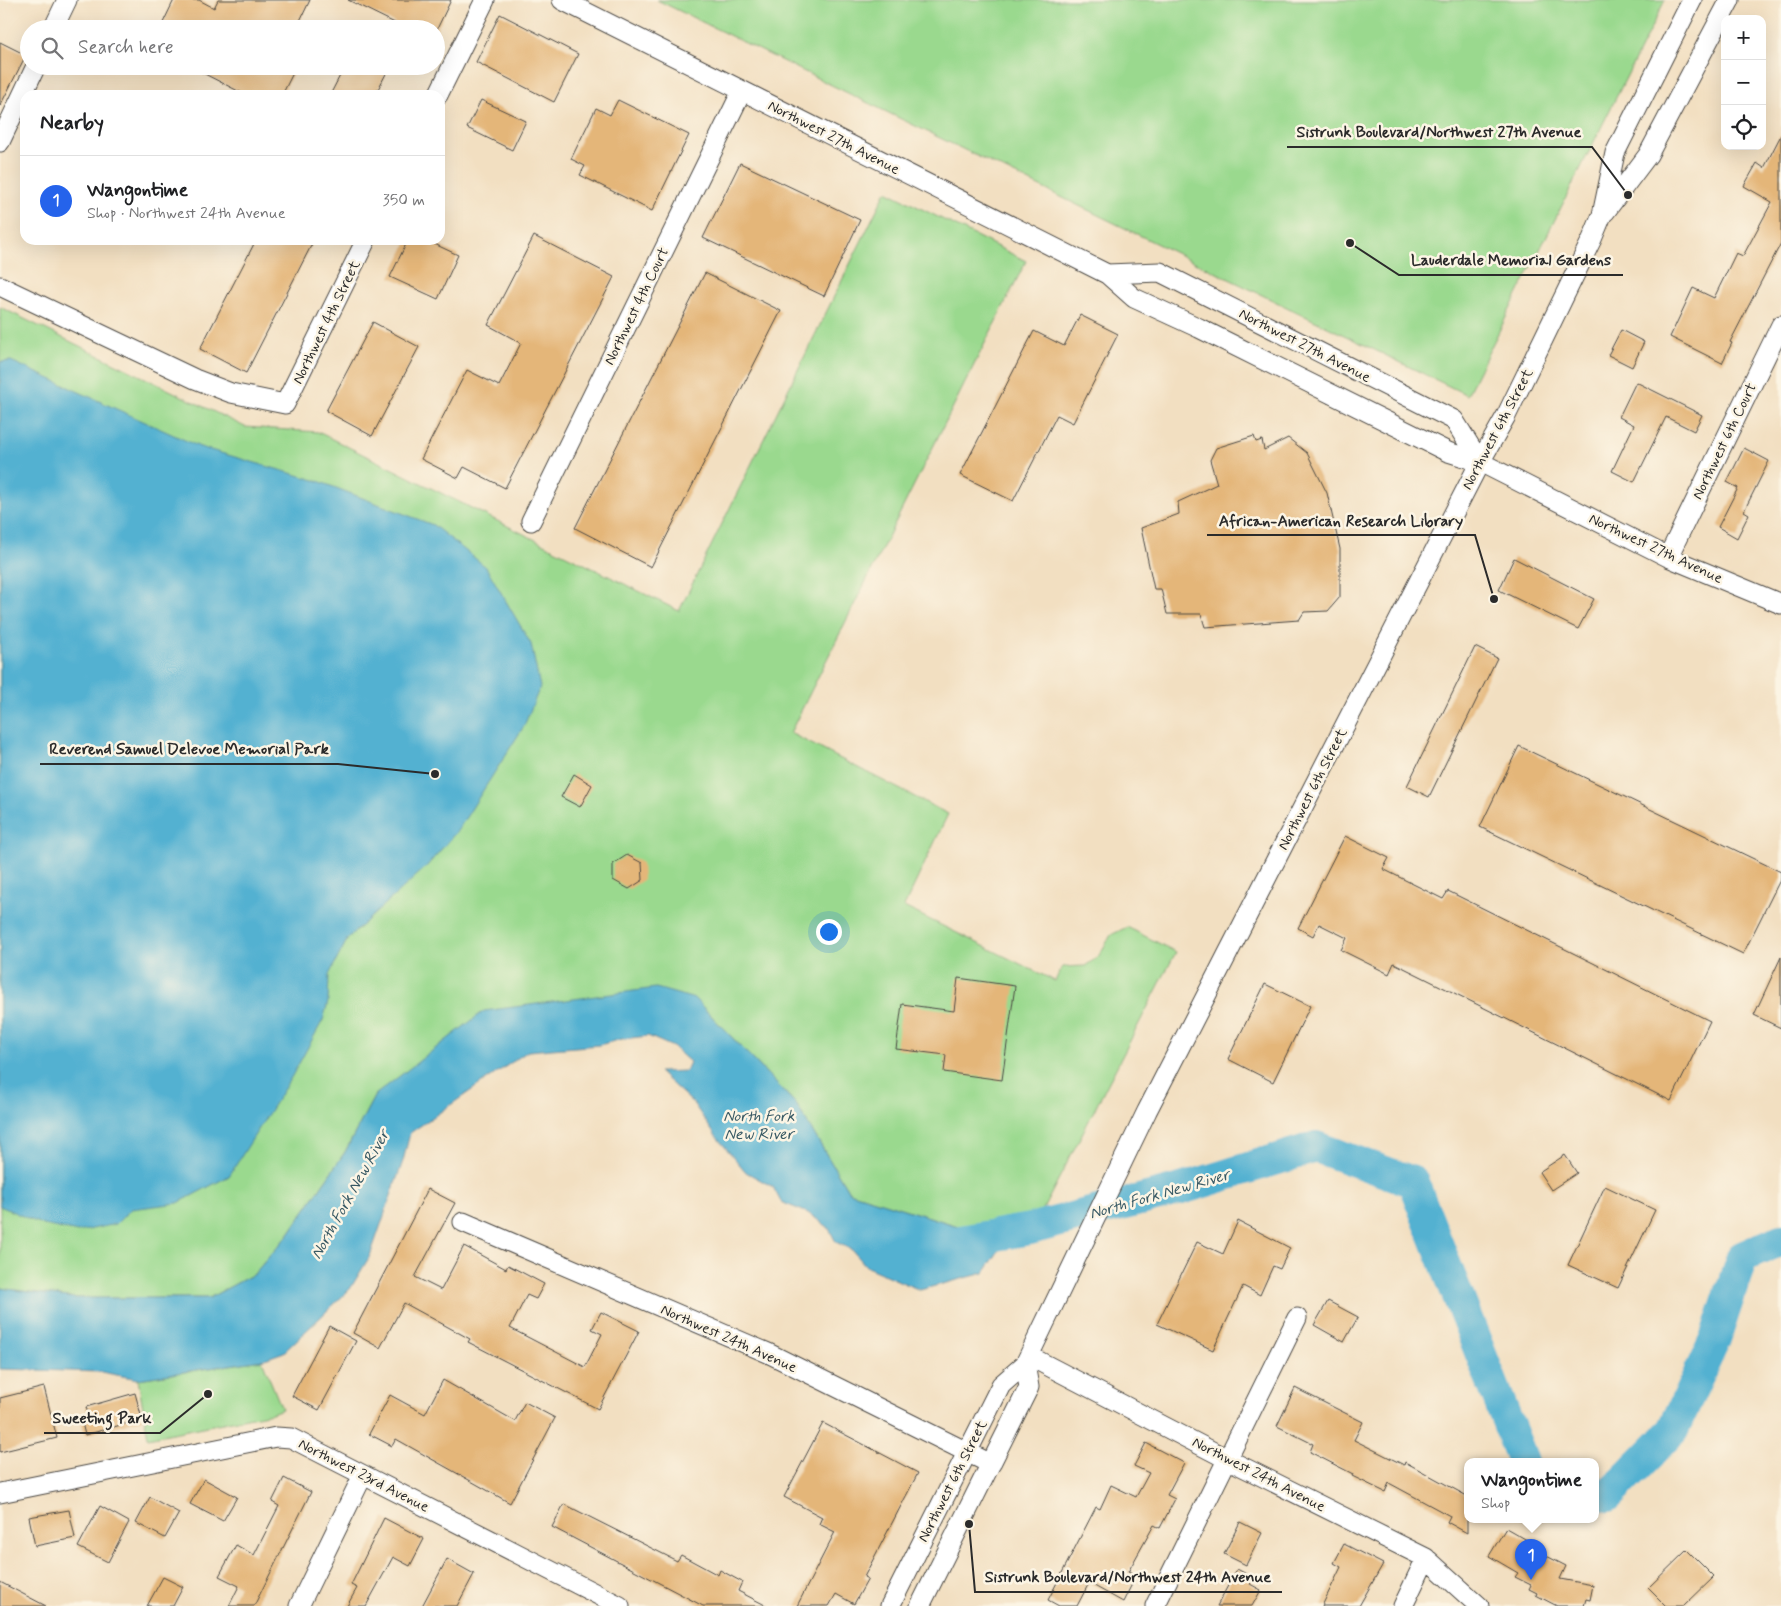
<!DOCTYPE html>
<html lang="en">
<head>
<meta charset="utf-8">
<style>
  body { margin:0; font-family:Mynerve,sans-serif; background:#f6f6f6; color:#202124 }
  .controls { position:absolute; right:15px; top:15px; display:grid; overflow:hidden; border-radius:10px; box-shadow:0 5px 20px #0002 }
  .controls button { width:45px; height:45px; display:grid; place-items:center; padding:0; border:0; border-bottom:1px solid #e0e0e0; background:#fff; color:#202124; font:25px sans-serif }
  .you { position:absolute; left:828px; top:931px; width:18px; height:18px; margin:-12px; border:4px solid #fff; border-radius:50%; background:#1a73e8; box-shadow:0 0 0 8px #1a73e833 }
  .badge { display:grid; place-items:center; width:32px; height:32px; border-radius:50%; background:#2563eb; color:#fff; font-size:16px; font-weight:700 }
  .pin { position:absolute; translate:-50% -41px; filter:drop-shadow(0 1px 2px #0008) }
  .pin::after { content:''; position:absolute; top:26px; width:18px; height:15px; background:inherit; clip-path:polygon(0 0,100% 0,50% 100%) }
  .popup { position:absolute; left:1464px; top:1458px; width:135px; height:65px; box-sizing:border-box; display:grid; place-content:center; border-radius:10px; background:#fff; filter:drop-shadow(0 1px 4px #0005); font-size:16px; white-space:nowrap; color:#757577 }
  .popup b { font-size:19px; color:#202124 }
  .popup::after { content:''; position:absolute; left:50%; top:100%; margin-left:-10px; border:10px solid transparent; border-top-color:#fff }
  .list { margin:0; padding:0; list-style:none }
  h2 { display:flex; justify-content:space-between; align-items:center; height:65px; margin:0; padding:0 20px; font-size:21px }
  h2 small { font-size:16px; font-weight:400; color:#757577 }
  .list li { display:grid; grid-template-columns:32px 1fr auto; gap:15px; align-items:center; box-sizing:border-box; height:90px; padding:0 20px; border-top:1px solid #e0e0e0 }
  .list b { display:block; font-size:19px; white-space:nowrap }
  .list p { margin:0; font-size:16px; white-space:nowrap; color:#757577 }
  .list em { font-size:16px; font-style:normal; color:#757577 }
  .icon { flex:none; width:28px; height:28px; fill:none; stroke:currentColor; stroke-width:2; stroke-linecap:round; stroke-linejoin:round }
  .map { position:relative; flex:none; width:1781px; height:1606px; overflow:hidden }
  .search { position:absolute; background:#fff; box-shadow:0 5px 20px #0002; left:20px; top:20px; width:425px; height:55px; display:flex; align-items:center; gap:12px; box-sizing:border-box; padding:0 18px; border-radius:28px; color:#757577; font-size:19px }
  .panel { position:absolute; background:#fff; box-shadow:0 5px 20px #0002; left:20px; top:90px; width:425px; height:155px; border-radius:15px }
  .map>svg:first-child { display:block }
  .green { fill:#9ad98e; stroke:#62825c }
  .water { fill:#52b1d1; stroke:#3e6e7e }
  .lines { fill:none; stroke-linecap:round; stroke-linejoin:round }
  .river { stroke:#52b1d1; stroke-width:32 }
  .building { fill:#e4b679 }
  .minor-casing { stroke:#494642; stroke-width:21 }
  .minor { stroke:#fff; stroke-width:19 }
  .labels { text-anchor:middle; stroke-width:5; stroke-linejoin:round; paint-order:stroke }
  .street-label { font-size:15px; fill:#2b2b2b; stroke:#fcf5e5 }
  .water-label { font-size:16px; font-style:italic; fill:#395a65; stroke:#fcf5e5 }
  .leader { fill:none; stroke:#2b2b2b; stroke-width:2 }
  .callout-dot { fill:#2b2b2b; stroke:#fcf5e5; stroke-width:2 }
  .callout-label { font-size:16px; text-anchor:middle; font-weight:bold; fill:#2b2b2b; stroke:#fcf5e5; stroke-width:5; stroke-linejoin:round; paint-order:stroke }
</style>
</head>
<body>
<div class="map">
<svg width="1781" height="1606" viewBox="0 0 1781 1606">
  <rect width="100%" height="100%" fill="#fcf5e5"/>
  <filter id="ink" filterUnits="userSpaceOnUse"><feTurbulence type="fractalNoise" baseFrequency=".02" numOctaves="2"/><feDisplacementMap in="SourceGraphic" scale="10" xChannelSelector="R" yChannelSelector="G"/><feConvolveMatrix kernelMatrix="1 2 1 2 8 2 1 2 1" color-interpolation-filters="sRGB"/></filter>
  <filter id="wash" filterUnits="userSpaceOnUse"><feTurbulence type="fractalNoise" baseFrequency=".0096" numOctaves="4" result="noise"/><feDisplacementMap in="SourceGraphic" scale="20" xChannelSelector="R" yChannelSelector="G"/><feGaussianBlur stdDeviation="1.12" result="paint"/><feColorMatrix in="noise" values="0 0 0 0 0 0 0 0 0 0 0 0 0 0 0 0 0 1.4 0 .05"/><feComposite in="paint" operator="in"/></filter>
  <g filter="url(#wash)">
    <rect width="100%" height="100%" fill="#f2dfc1"/>
    <path class="green" d="M657,0h1008l-198,395z
      M886,191l140,70 -236,472 158,81 -44,93 151,74 7,-14 23,-1 13,-9 13,-22 16,-8 49,25 -138,267 -80,7 -109,-34 -53,-88 -101,-105 -320,96 -30,57 -57,83 -34,39 -45,24h-135l-74,-10v-981l245,120 73,5 361,179z
      M262,1360l20,49 -10,4 -124,25 -10,-59z"/>
    <path class="water" d="M11,361l189,86 118,34 115,44 53,42 45,77 9,43 -16,39 -66,104 -32,37 -78,71 -19,37 -1,27 -5,18 -31,56 -63,100 -51,27 -47,6 -15,15 -38,8 -35,-7 -43,-19v-844z
      M656,988l39,11 101,105 53,88 109,34 30,-2 10,28 -14,21 -64,17 -53,-23 -15,-17 -16,-8 -8,-15 -20,-14 -27,-11 -8,-15 -27,-15 -31,-37 -22,-32 -34,-31 27,-1 4,-9 -17,-15 -25,-11 -26,3 -23,6 -71,6 -118,82 -7,28 -33,95 -20,33 -66,63 -22,8 -124,19 -37,-7 -101,-3v-81l74,10h135l45,-24 34,-39 57,-83 30,-57 109,-84z"/>
    <g class="lines">
      <path class="river" d="M949,1243l81,-14 151,-40 135,-42 97,35 110,279
        M1595,1492l13,4 65,-66 42,-91 27,-82 39,-17"/>
    </g>
    <g id="blocks">
      <path class="building" d="M174,0h25l15,8 4,-8h92l-14,29h-136z
        M348,0h103l-14,29h-30z
        M500,14l78,40 -24,48 -78,-40z
        M0,42l26,13 -26,51z
        M189,66h96l9,5 -12,24h-36z
        M345,66h45l-15,29h-45z
        M481,100l45,21 -14,29 -45,-22z
        M618,100l71,35 -37,76 -72,-36 5,-9 -14,-7 25,-51 14,7z
        M1781,135v108l-51,99 2,1 -10,20 -52,-26 23,-49 21,10 22,-45 7,3 29,-54 -28,-16 13,-23 7,5z
        M740,163l120,57 -36,76 -121,-58z
        M534,236l80,41 -109,211 -41,-21 -6,11 -37,-19 46,-89 32,16 22,-43 -33,-18z
        M256,240h58l-68,133 -46,-24z
        M408,240h18l32,15 -20,44 -48,-22z
        M705,273l76,38 -130,256 -76,-39z
        M1080,315l38,19 -45,89 -16,-8 -44,86 -53,-26 74,-144 30,15z
        M373,322l46,25 -47,89 -46,-25z
        M1621,330l23,12 -12,25 -24,-12z
        M1636,382l66,33 -8,16 -28,-14 -32,65 -22,-11 22,-46 -15,-8z
        M1254,436l2,6 6,-2 2,10 24,-12 19,15 20,40 13,56v48l-12,14 -24,1 -5,8 -94,7 -4,-13h-34l-6,-25h-7l-13,-61 38,-14 -1,-12 39,-18 -7,-24 6,-12z
        M1744,448l25,13 -25,50 5,3 -12,24 -19,-11 20,-39 -11,-6z
        M1514,558l80,41 -16,30 -79,-39z
        M1475,647l22,11 -68,139 -22,-11z
        M1519,746l262,126v6l-38,76 -263,-127z
        M574,774l18,11 -12,22 -19,-10z
        M1345,836l44,22 -6,11 60,30 5,-8 262,130 -39,80 -277,-138 -5,11 -48,-24 6,-12 -28,-14 -6,12 -15,-8z
        M627,855l15,8 1,17 -14,9 -16,-9v-16z
        M1781,957v71l-27,-13z
        M958,978l57,8 -13,94 -58,-8 2,-17 -50,-6 6,-45 52,7z
        M1265,984l45,22 -37,76 -45,-23z
        M1565,1155l12,18 -26,17 -12,-18z
        M1605,1186l50,24 -37,78 -50,-23z
        M428,1189l27,14 -40,74 26,13 23,-44 42,23 2,-4 36,19 -8,15 -9,-4 -17,33 75,39 17,-33 -10,-5 9,-17 38,19 -41,78 -130,-67 2,-3 -66,-36 -24,45 -27,-15z
        M1238,1221l52,27 -10,21 -7,-3 -13,29 -17,-9 -30,64 -56,-26 40,-82 26,12z
        M1328,1301l30,16 -14,25 -30,-17z
        M329,1326l27,15 -37,69 -27,-14z
        M443,1380l72,41 10,-19 30,16 -45,85 -114,-64 -4,7 -23,-12 21,-39 35,19z
        M44,1387l13,51 -57,14v-54z
        M1295,1388l68,34 -9,18 50,25 1,-3 62,34v37l-20,-11 3,-6 -61,-33 -4,9 -33,-16 1,-2 -43,-22 3,-8 -36,-18z
        M135,1393l7,26 -57,16 -4,-16 8,-2 -3,-10z
        M823,1423l95,50 -54,104 4,2 -14,25 -18,-10 -7,12h-32l38,-74 -16,-8 3,-7 -38,-20z
        M1146,1443l38,20 -17,32 8,4 -15,29 -6,-3 -26,47 8,4 -13,26 -34,-19 -12,23h-18l-11,-6 48,-93 4,2 11,-24 25,12 13,-24 -15,-7z
        M284,1478l27,14 -57,114h-25l10,-20 -20,-10 17,-31 18,10 25,-49 -7,-4z
        M204,1479l33,18 -14,24 -33,-17z
        M150,1497l29,16 -14,25 -29,-15z
        M564,1504l113,57 4,-6 37,20 2,-5 22,12 -4,9 29,15h-64l-151,-79z
        M100,1506l29,16 -21,40 -30,-15z
        M69,1510l6,28 -40,8 -6,-29z
        M384,1518l40,21 -14,27 -17,-9 -27,49h-19l10,-18 -6,-3z
        M1240,1522l22,11 -16,32 -22,-11z
        M1506,1528l21,12 -2,5 41,21 -6,13 33,6 -3,15 -4,-1 -2,7h-27l-21,-11 1,-2 -8,-4 2,-4 -16,-8 3,-4 -29,-17z
        M1344,1544l39,20 -24,42h-37l19,-39 -7,-4z
        M1687,1550l27,27 -30,29h-18l-18,-18z
        M447,1559l27,15 -17,32h-35z
        M1237,1569l17,9 -4,6 11,6 -9,16h-35z
        M163,1577l20,10 -10,19h-26z
        M0,1582l46,24h-46z"/>
    </g>
  </g>
  <g filter="url(#ink)">
    <use href="#blocks" fill-opacity="0" stroke="#494642" stroke-width="1"/>
    <g class="lines">
      <g class="minor-casing">
        <path id="minor" d="M562,0l545,274 27,24 65,30 249,124 32,10 188,95 113,47
          M53,29l14,-29
          M438,95l47,-95
          M0,142l36,-76
          M1605,212l43,-57 82,-155
          M1107,274l53,-2 294,148 26,42
          M0,286l195,93 36,14 54,11 81,-164
          M531,521l211,-430
          M1668,557l113,-232
          M463,1222l305,131 223,111
          M1029,1356l198,103 199,99 53,48
          M0,1493l276,-56 15,1 329,168
          M299,1606l64,-131
          M890,1606l111,-221 24,-21 122,-253 333,-649 26,-46 86,-177 10,-24 13,-62 77,-153
          M920,1606l109,-219 -4,-23
          M1155,1606l142,-288
          M1403,1606l23,-48"/>
      </g>
      <use href="#minor" class="minor"/>
    </g>
  </g>
  <g class="labels">
    <g class="street-label">
      <text transform="translate(834 137) rotate(27)" y="5">Northwest 27th Avenue</text>
      <text transform="translate(636 306) rotate(-64)" y="5">Northwest 4th Court</text>
      <text transform="translate(326 322) rotate(-64)" y="5">Northwest 4th Street</text>
      <text transform="translate(1305 345) rotate(27)" y="5">Northwest 27th Avenue</text>
      <text transform="translate(1497 429) rotate(-62)" y="5">Northwest 6th Street</text>
      <text transform="translate(1724 441) rotate(-64)" y="5">Northwest 6th Court</text>
      <text transform="translate(1656 548) rotate(25)" y="5">Northwest 27th Avenue</text>
      <text transform="translate(1312 789) rotate(-63)" y="5">Northwest 6th Street</text>
      <text transform="translate(729 1338) rotate(24)" y="5">Northwest 24th Avenue</text>
      <text transform="translate(1259 1474) rotate(27)" y="5">Northwest 24th Avenue</text>
      <text transform="translate(364 1475) rotate(27)" y="5">Northwest 23rd Avenue</text>
      <text transform="translate(952 1481) rotate(-63)" y="5">Northwest 6th Street</text>
    </g>
    <g class="water-label">
      <text x="759" y="1121">North Fork<tspan x="759" dy="18">New River</tspan></text>
      <text transform="translate(1159 1193) rotate(-16)" y="6">North Fork New River</text>
      <text transform="translate(349 1194) rotate(-61)" y="6">North Fork New River</text>
    </g>
  </g>
  <path class="leader" d="M1628 195L1592 147H1287M1350 243L1399 275H1623M1494 599L1475 535H1207M435 774L338 764H40M208 1394L160 1433H44M969 1524L975 1592H1282"/>
  <g class="callout-dot">
    <circle cx="1628" cy="195" r="5"/>
    <circle cx="1350" cy="243" r="5"/>
    <circle cx="1494" cy="599" r="5"/>
    <circle cx="435" cy="774" r="5"/>
    <circle cx="208" cy="1394" r="5"/>
    <circle cx="969" cy="1524" r="5"/>
  </g>
  <g class="callout-label">
    <text x="1439" y="137">Sistrunk Boulevard/Northwest 27th Avenue</text>
    <text x="1511" y="265">Lauderdale Memorial Gardens</text>
    <text x="1341" y="526">African-American Research Library</text>
    <text x="189" y="754">Reverend Samuel Delevoe Memorial Park</text>
    <text x="102" y="1423">Sweeting Park</text>
    <text x="1128" y="1582">Sistrunk Boulevard/Northwest 24th Avenue</text>
  </g>
</svg>
<div class="controls">
<button>+</button>
<button>−</button>
<button><svg class="icon" aria-label="locate" viewBox="0 0 24 24"><circle cx="12" cy="12" r="6"/><path d="M12 2v4M12 18v4M2 12h4M18 12h4"/></svg></button>
</div>
<div class="you"></div>
<div class="pin badge" style="left:1531px;top:1580px">1</div>
<div class="popup"><b>Wangontime</b>Shop</div>
<div class="search"><svg class="icon" aria-label="search" viewBox="0 0 24 24"><circle cx="10" cy="10" r="6"/><path d="M15 15l6 6"/></svg>Search here</div>
<section class="panel">
<h2>Nearby<small></small></h2>
<ul class="list">
<li><span class="badge">1</span><div><b>Wangontime</b><p>Shop · Northwest 24th Avenue</p></div><em>350 m</em></li>
</ul>
</section>
</div>
</body>
</html>
